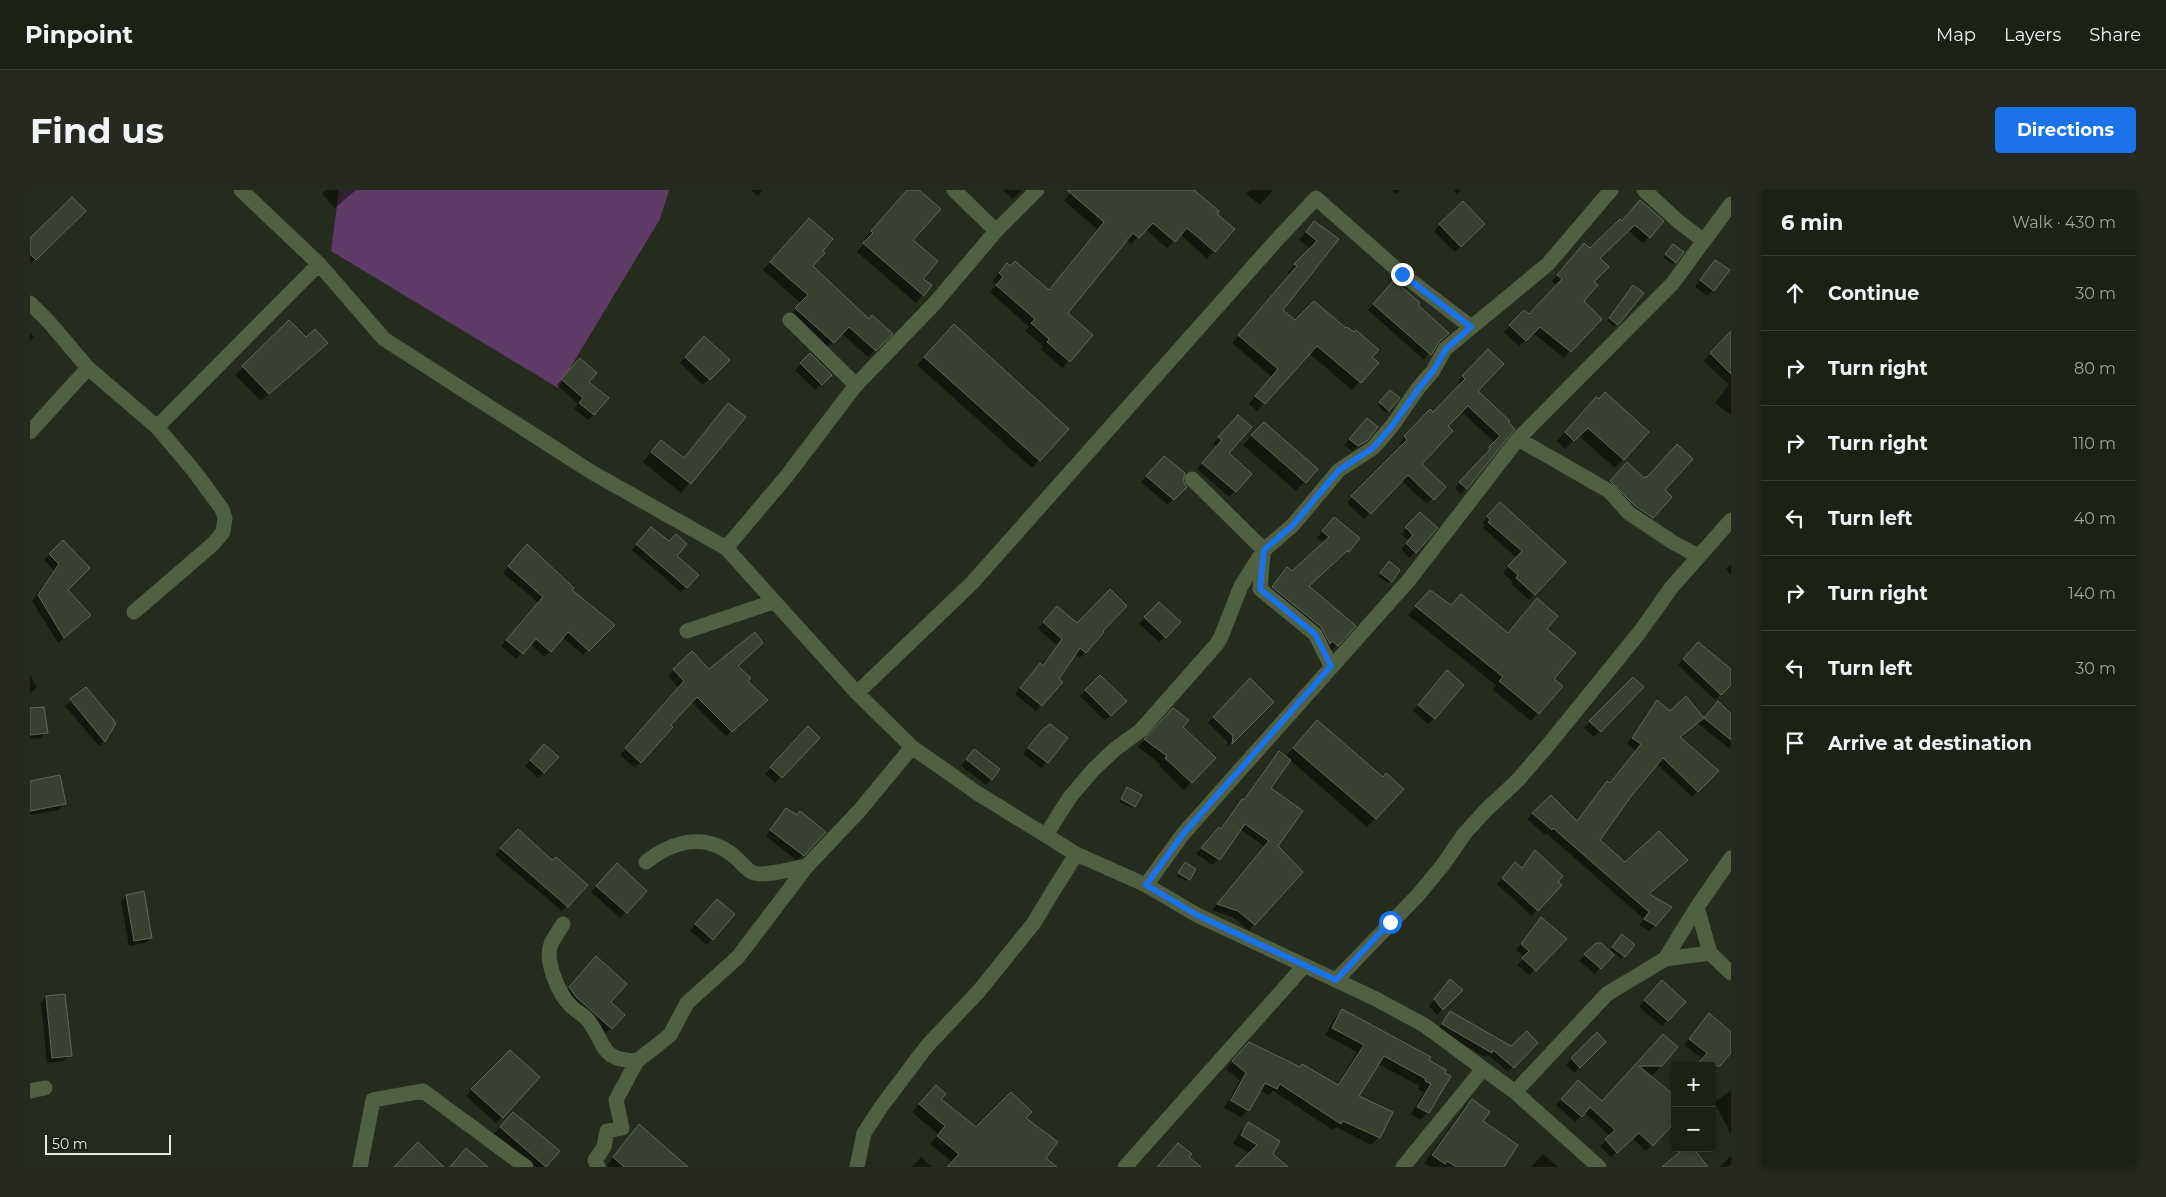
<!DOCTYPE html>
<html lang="en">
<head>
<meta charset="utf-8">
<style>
  body { margin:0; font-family:Montserrat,sans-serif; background:#25291f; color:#f1f3f6 }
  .controls { position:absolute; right:15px; bottom:15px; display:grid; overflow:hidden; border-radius:5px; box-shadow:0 2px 8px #0003 }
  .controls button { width:45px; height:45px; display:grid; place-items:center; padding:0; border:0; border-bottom:1px solid #3a3e35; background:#1c2116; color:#f1f3f6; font:25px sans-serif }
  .scale { position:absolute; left:15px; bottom:12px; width:126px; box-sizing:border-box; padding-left:5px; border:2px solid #e7ece2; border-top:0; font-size:14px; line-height:18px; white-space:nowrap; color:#e7ece2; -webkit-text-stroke:4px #1b2214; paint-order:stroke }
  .stop { position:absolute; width:15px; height:15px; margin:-11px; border:4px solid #1a73e8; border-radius:50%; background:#fff }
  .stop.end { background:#1a73e8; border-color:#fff; box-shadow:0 1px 5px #0008 }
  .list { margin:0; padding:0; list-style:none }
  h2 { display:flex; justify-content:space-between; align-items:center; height:65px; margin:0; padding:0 20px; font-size:21px }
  h2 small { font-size:16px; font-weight:400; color:#a0a3a1 }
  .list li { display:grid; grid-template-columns:32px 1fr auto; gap:15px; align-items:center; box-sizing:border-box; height:75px; padding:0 20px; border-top:1px solid #3a3e35 }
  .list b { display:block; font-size:19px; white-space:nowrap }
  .list em { font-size:16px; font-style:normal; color:#a0a3a1 }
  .icon { flex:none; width:28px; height:28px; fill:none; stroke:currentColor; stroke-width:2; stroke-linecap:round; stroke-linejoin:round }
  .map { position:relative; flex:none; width:1701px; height:977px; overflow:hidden; border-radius:5px }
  header { display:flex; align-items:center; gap:30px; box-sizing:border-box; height:70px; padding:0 25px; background:#1c2116; border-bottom:1px solid #3a3e35 }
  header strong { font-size:24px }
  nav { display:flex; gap:28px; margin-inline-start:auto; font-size:18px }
  .intro { display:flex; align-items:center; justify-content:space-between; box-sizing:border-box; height:120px; padding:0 30px }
  h1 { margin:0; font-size:35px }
  .button { padding:12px 22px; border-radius:5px; background:#1a73e8; color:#fff; font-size:18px; font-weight:700 }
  main { display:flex; gap:30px; padding:0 30px }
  aside { flex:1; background:#1c2116; border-radius:5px; box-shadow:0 2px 8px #0003 }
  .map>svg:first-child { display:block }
  .green { fill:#5e3c67 }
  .shadow { fill:#0007 }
  .building { fill:#394131; stroke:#616a59 }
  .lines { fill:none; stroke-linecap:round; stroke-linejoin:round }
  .minor { stroke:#506040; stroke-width:15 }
  .route { stroke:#1a73e8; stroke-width:6 }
</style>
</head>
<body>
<header>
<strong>Pinpoint</strong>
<nav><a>Map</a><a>Layers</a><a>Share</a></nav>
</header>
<div class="intro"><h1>Find us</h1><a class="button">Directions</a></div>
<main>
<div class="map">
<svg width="1701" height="977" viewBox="0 0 1701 977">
  <rect width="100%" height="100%" fill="#252c1d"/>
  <path class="green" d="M309,0h330l-9,29 -102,169 -227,-137z"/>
  <path class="shadow" d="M296,0h30l-21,18 -13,-14z
    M721,0h12l-5,6z
    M878,0h9l-5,50 9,39 9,6 -14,18 -59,-51 9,-11 -2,-2z
    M973,0h19l-9,9z
    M1043,0h112l49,39 -27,30 -27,-25 -13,14 -22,-19 -14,15 -5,-5 -60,74 3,48 -7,7 -21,-19 2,-3 -18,-15 4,-4 -39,-35 7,-8 -4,-3 7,-9 48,19 49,-62 -33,-28z
    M1220,0h23l-13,15 -14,-11z
    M1362,0h8l-4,4z
    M1423,0h8l-4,4z
    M1433,13l20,21 -28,28 -21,-21z
    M1604,18l15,29 -6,6 -16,-13 -29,28 -5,24 -11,19 18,18 -36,39 -31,-25 -14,13 -15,-14 20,-21 5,5 28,-30 -5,-5 26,-30 12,-1 31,-28z
    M1285,33l22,17 -56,70 14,12 76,35 6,6 -25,27 -43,-37 -52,58 -8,-7 23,-27 -40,-34 59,-68 -3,-3 23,-23 -12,-9z
    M42,34l-42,40v-25z
    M771,37l10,39 58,54 22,14 -23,23 -27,-24 -15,16 -37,-33 12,-13 -38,-33z
    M1641,58l4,14 -2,2 -10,-6z
    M1685,71l-2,29 -5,6 -13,-9z
    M1358,97l28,18 20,38 -12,17 -56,-50z
    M1601,100l11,3 -28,34 -7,-6z
    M259,132l29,29 -57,50 -26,-26z
    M0,142l4,5 -4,4z
    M1701,143v82l-16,-12 14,-18 -25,-24z
    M917,144l120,95 -35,39 -115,-103z
    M674,148l24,22 -25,25 -23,-22z
    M1458,161l-11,40 36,38 -52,65 -6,-6 31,-33 -2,-1 11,-11 -34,-32 -14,16 -27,37 24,23 -17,17 -26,-24 -37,39 -17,-16 56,-57 -4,-3 25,-27 9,-2 28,-29 -3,-3z
    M780,165l20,20 -15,15 -20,-20z
    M544,175l20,50 -6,5 -14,-11 4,-5 -21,-19z
    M1360,202l-1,18 -3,3 -8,-7z
    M698,215l16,12 -63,76 -38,-31 18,-21 22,18z
    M1558,217l35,52 -8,9 -37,-33 -13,14 -8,-8z
    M1202,232l-5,31 24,21 -22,23 -32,-28 20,-23 -4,-2z
    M1332,235l4,15 -14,11 -8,-6z
    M1225,242l61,38 -20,21 -53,-46z
    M1129,273l14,36 -5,6 -27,-23z
    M1590,281l24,8 19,12 -11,26 -7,7 -41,-35z
    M1464,320l70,52 -35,38 -18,-16 2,-2 -10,-9 14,-15 -34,-30 2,-2 -3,-3z
    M1390,323l-5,39 -6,6 -8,-9 8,-8 -8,-7z
    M1298,334l20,27 -6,6 -2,-1 -33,30 47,40 -23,25 -64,-58 20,-24 5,3 32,-29 -7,-5z
    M616,343l29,23 11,31 -5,5 -49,-42z
    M33,352l3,48 17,30 -25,23 -26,-42 22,-30 -10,-11z
    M491,362l92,73 -30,30 -21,-18 -17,20 -15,-13 -14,15 -15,-13 38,-43 -36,-30z
    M1701,374v11l-5,-6z
    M1356,375l5,16 -3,2 -10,-7z
    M1392,409l86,35 37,-5 7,50 9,7 -30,35 -38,-31 3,-5 -88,-70z
    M1129,413l20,19 -20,20 -20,-18z
    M1022,423l25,12 24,6 -21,27 -6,-4 -33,51 -5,6 -21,-17 19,-23 8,-4 15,-22 -19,-16z
    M1662,459l39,22v12l-16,17 -37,-35z
    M662,463l17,17 27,-4 25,40 -35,30 -35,-34 -56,66 -15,-13 59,-67 -11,-12z
    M0,485l7,12 -7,6z
    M1070,487l25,24 -20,20 -25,-25z
    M1411,488l-7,40 -6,6 -15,-13z
    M1220,490l22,22 -45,45 1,-5 -20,-19z
    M55,498l19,53 -5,5 -34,-40z
    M1612,498l-48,49 -10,-9 25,-23z
    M1656,508l17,22 10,-12 18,8v31l-2,1 -32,-25 -18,14 38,34 -25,26 -35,-33 -26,31 -32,45 26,24 22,31 8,30 -6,6 -10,-6 5,-6 -98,-86 -1,2 -18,-16 24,-23 25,26 25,-33 6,-6 3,1 26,-33 -9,-7 25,-37 5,-6 13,12z
    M0,520l16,22 -5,6 -11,1z
    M1136,527l16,10 32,31 -30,32 -25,-24 1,-2 -22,-17z
    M779,538l10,10 -44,45 -10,-9z
    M1279,540l93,59 -35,38 -77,-67 -21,28 7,58 -22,78 -5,6 -17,-13 -20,-7 53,-63 -25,-18 -27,36 -17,-11 24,-24 16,-24 7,-5 31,-42 11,-2z
    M1006,548h30l-25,30 -18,-14z
    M944,560l18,29 -6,6 -25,-19z
    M508,562l6,20 -6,6 -13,-12z
    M0,592l34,22 -6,6 -28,5z
    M1095,601l9,15 -2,2 -13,-6z
    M756,619l39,23 -28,29 -31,-25z
    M482,646l55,70 -5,5 -67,-56z
    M1500,667l7,53 -5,6 -35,-32 13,-15h11z
    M1152,676l7,13 -3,2 -9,-5z
    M581,681l34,20 -25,27 -29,-26z
    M96,706l25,42 -6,5 -16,3 -8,-44z
    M681,716l1,33 -5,6 -17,-14z
    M1506,734l29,15 -36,36 -12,-10 8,-8 -9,-7z
    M1590,749l13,6 -12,14 -10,-9z
    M1567,754l3,24 -5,6 -16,-13z
    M561,774l18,39 14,12 -18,19 -41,-40z
    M1415,797l16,3 -24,25 -8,-9z
    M1626,798l11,32 -5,6 -23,-19z
    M16,807l24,58 -6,6 -17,2 -6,-60z
    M1312,821l86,49 21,16 -21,36 -8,8 -9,-6 13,-22 -6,-3 2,-3 -42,-22 -21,32 34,16 -12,25 -8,8 -35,-18 -3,3 -60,-39 -4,4 -9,-5 -12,19 -18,-11 10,-18 -14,-11 16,-18 94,35 21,-34 -32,-17 10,-17z
    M1420,823l61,35 25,-5 -28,29 -20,-17 -3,2 -48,-27z
    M1673,831l28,13v18l-19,21v-7l-28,-21z
    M1567,844l8,8 -31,31 -8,-8z
    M1627,851l20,7 -26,29 21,18 3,-4v24l-6,6 6,-1 -29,31 -14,-13 -21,19 -11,-11 10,-10 -26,-24 -9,10 -19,-17 17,-18 29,15z
    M508,887l-42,46 -30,-27 13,-15z
    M1701,901v43l-17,-32z
    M899,904l10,5 37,30 48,-11 20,40 11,9h-107l4,-5 -22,-18 8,-10 -26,-22z
    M1442,910l30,67h-72l-6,-4 40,-55z
    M1198,911l19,10 -6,6 -17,-9z
    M475,932l53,29 -14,16h-18l-35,-30z
    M1219,934l22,30 15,13h-50l14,-14 -17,-9 7,-12z
    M609,936l46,41h-77l-1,-2z
    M1513,964l15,13h-27z
    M1701,966v11h-12l1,-1z
    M891,967l11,10h-20z"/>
  <path class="building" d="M877,0h12l22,19 -28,31 25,21 -15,18 9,6 -8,11 -61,-53 10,-10 -2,-2z
    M1037,0h127l25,21 -2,3 18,15 -20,23 -28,-24 -12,14 -22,-19 -14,15 -6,-5 -65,80 25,22 -23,27 -23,-20 2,-3 -18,-16 4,-4 -39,-34 7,-8 -4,-4 8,-10 3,3 5,-5 34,29 55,-68z
    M42,7l14,14 -50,49 -6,-6v-16z
    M1610,10l24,21 -14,17 -15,-13 -35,33 9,9 -15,15 4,3 -14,16 18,18 -31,33 -31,-25 -14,14 -17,-16 15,-15 5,4 33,-35 -5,-4 27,-32 6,5 30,-29 2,2z
    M1433,11l22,23 -24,23 -22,-23z
    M779,28l24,21 -10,12 2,2 -12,13 56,53 3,-4 21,19 -17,17 -27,-24 -15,16 -39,-35 13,-13 -38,-33z
    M1284,31l25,18 -56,71 12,10 19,-19 32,27 1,-1 7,5 2,-2 23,20 -7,7 7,6 -18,20 -44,-37 -52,58 -10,-8 23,-27 -40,-34 59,-69 -3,-2 23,-23 -11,-9z
    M1643,54l11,8 -8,11 -11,-9z
    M1685,70l15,10 -16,21 -14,-11z
    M1364,90l26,23 -2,2 31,28 -10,9 -8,13 -58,-51z
    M1603,95l11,8 -26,32 -9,-7z
    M259,130l17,17 9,-8 13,14 -59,51 -27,-28z
    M924,134l115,105 -29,32 -116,-104z
    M1701,141v43l-21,-21z
    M674,146l26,24 -20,20 -25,-23z
    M1458,159l16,15 -26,27 32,30 -2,1 7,7 -48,60 -8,-7 31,-33 -1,-2 11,-11 -32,-30 -20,20 5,5 -31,33 24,23 -12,13 -26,-25 -37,39 -20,-18 56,-56 -3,-4 26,-27 3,3 32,-33 -3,-3z
    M780,163l22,22 -10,10 -22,-22z
    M550,168l17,15 -8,9 20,16 -15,17 -15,-12 4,-5 -22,-19z
    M1360,200l10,8 -11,13 -10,-9z
    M1575,202l44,40 -25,28 -36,-32 -14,13 -9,-9 31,-35 3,2z
    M698,213l18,14 -55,67 -40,-32 10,-12 23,18z
    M1208,225l14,12 -23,26 23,21 -16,18 -34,-29 20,-23 -4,-3z
    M1337,228l11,9 -11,14 -9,5 -9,-7z
    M1234,232l54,47 -12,14 -55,-48z
    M1647,254l16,15 -28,31 7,7 -19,21 -18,-12 -25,-25 17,-19 17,16 2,-2 1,1z
    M1134,266l21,17 -2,8 4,6 -13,13 -28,-24z
    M1470,312l66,60 -31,33 -19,-17 2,-3 -10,-9 14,-15 -34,-29 2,-2 -3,-4z
    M1390,322l18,16 -22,25 -10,-10 7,-8 -8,-8z
    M1304,327l26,21 -11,14 -2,-1 -38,35 47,40 -18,20 -6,-5 -2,3 -9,-17 -49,-40 15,-20 5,4 37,-34 -7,-6z
    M621,337l18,14 7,-7 11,10 -10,12 22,19 -12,13 -51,-44z
    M33,350l27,28 -22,22 23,25 -27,23 -26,-43 21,-31 -10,-10z
    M497,354l47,44 -2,2 43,35 -26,26 -21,-19 -17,20 -15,-13 -13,15 -17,-14 37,-43 -35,-31z
    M1359,371l11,9 -8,12 -12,-9z
    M1080,399l17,17 -24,25 1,1 -18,21 -6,-5 -21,31 4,3 -21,24 -22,-18 20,-25 3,3 19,-27 -19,-17 14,-16 20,17z
    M1400,400l21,15 10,-11 47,39 29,-35 21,18 -11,13 29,24 -22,26 9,7 -24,28 -40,-33 4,-4 -88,-71z
    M1129,412l22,20 -15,16 -22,-21z
    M725,442l8,11 -25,23 13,12 -3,3 20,19 -36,32 -35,-35 -26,28 2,2 -32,36 -16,-15 59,-67 -11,-12 19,-18 17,18z
    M1668,452l33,27v16l-10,10 -38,-36z
    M1417,480l17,15 -29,34 -17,-14z
    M1070,485l27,26 -16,15 -26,-26z
    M1603,487l11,10 -43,45 -12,-11z
    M1220,488l24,24 -42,42 1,-8 -20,-19z
    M56,497l30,36 -11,19 -35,-43z
    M1656,506l18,22 -24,19 39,34 -21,21 -35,-34 -31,37 -32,45 25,22 34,-31 29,29 -39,34 23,13 -16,19 -12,-7 5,-7 -96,-84 -1,2 -20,-17 19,-18 26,26 30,-40 3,2 31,-39 -9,-6 25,-38 13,11z
    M1688,511l13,13v26l-27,-22z
    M14,517l4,26 -18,2v-27z
    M1143,518l16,12 -6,7 33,31 -24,25 -27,-25 2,-2 -23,-17z
    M1287,530l66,57 3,-4 18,16 -28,30 -83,-71z
    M1020,534l18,14 -20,25 -20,-15 14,-18z
    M778,536l12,12 -38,40 -12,-11z
    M514,554l15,13 -15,16 -14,-13z
    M944,559l26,20 -8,11 -26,-21z
    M1249,561l12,9 -20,28 32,23 -25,35 25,26 -48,53 -17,-14 -21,-7 52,-63 -24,-17 -25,36 -19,-12 18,-21 2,2 21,-30 2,1z
    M30,585l6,29 -36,7v-30z
    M1097,597l15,8 -7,12 -14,-8z
    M756,618l11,7 3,-4 26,21 -22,24 -34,-26z
    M488,639l34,31 4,-3 32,28 -20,22 -68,-59z
    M1505,660l28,26 -5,6 4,3 -24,26 -36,-33 13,-16 7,6z
    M1155,672l11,7 -6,11 -12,-7z
    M587,673l30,28 -20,22 -31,-27z
    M114,701l8,47 -18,3 -8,-46z
    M687,709l18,15 -22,26 -18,-16z
    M1511,727l26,22 -31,32 -14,-13 7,-7 -8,-7z
    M1592,744l13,11 -10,12 -13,-10z
    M1566,753h5l13,12 -13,14 -17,-15z
    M566,766l31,28 -16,18 14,13 -13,14 -36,-32 -7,-10z
    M1420,789l13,11 -20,20 -9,-11z
    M1632,790l24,22 -18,19 -24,-21z
    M35,804l7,62 -20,2 -6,-62z
    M1312,819l89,48 -2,3 17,10 -1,3 6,3 -22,37 -12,-6 14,-23 -6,-3 1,-2 -42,-23 -25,40 34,16 -13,26 -37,-17 -2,3 -61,-40 -3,5 -12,-6 -16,28 -18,-11 15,-27 -14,-12 17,-19 51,25 2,-3 36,21 26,-40 -32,-17z
    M1420,821l61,35 16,-15 11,12 -24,25 -21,-18 -1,3 -50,-29z
    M1679,823l22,19v21l-11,13h-24l11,-13 -18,-14z
    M1567,842l9,10 -26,26 -9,-10z
    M1633,844l15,13 -16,19h-23l36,30v21l-2,2 2,-1v4l-22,24 -14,-13 -22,20 -12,-14 10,-9 -25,-23 -8,10 -21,-18 17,-19 24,21z
    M480,860l30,27 -37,41 -32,-29z
    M906,895l10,9 -5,5 35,28 35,-35 21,20 -6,6 32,24 -12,16 11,9h-110l12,-13 -22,-18 8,-10 -26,-22z
    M1442,909l18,13 -7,9 35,24 -14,22h-48l-9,-6 -2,3 -13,-9z
    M483,922l47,39 -14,16 -46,-40z
    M1218,932l32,19 -7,13 15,13h-53l22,-22 -16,-10z
    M609,934l49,43h-64l-11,-10z
    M388,952l26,25h-50z
    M1148,953l14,11 -3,3 12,10h-44z
    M436,958l22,19h-38z
    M1655,958h8l15,19h-46z"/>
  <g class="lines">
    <path class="minor" d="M211,0l78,74 65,75 209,134 133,75 131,145 55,54 65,46 99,61 70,31 51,30 177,83 50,27 91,67 84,75
      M924,0l42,41
      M1614,0l35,32 25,19
      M0,113l19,19 39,46 69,59 37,44 28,38 3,9 -2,14 -10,12 -79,68
      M760,130l66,65
      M127,237l162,-163
      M0,242l58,-64
      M1488,249l91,52 20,22 45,30 24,13
      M1162,289l72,71
      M696,358l60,-71 70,-92 79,-82 61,-72 41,-41
      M1233,364l-3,35 55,45 16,32
      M657,441l86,-29
      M827,503l115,-110 301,-339 43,-46 86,76 69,53
      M1016,645l24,-38 23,-27 21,-20 27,-20 75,-85 5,-8 20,-51 23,-36 29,-25 46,-55 34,-22 19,-22 27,-39 14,-16 12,-22 103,-85 63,-74
      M616,672c27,-21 59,-30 88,-6 6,5 13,15 20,17 12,4 39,-5 53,-7
      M1116,695l37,-51 226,-254 109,-141 154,-155 59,-80
      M1667,717l13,46 21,20
      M533,734c-4,7 -9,13 -12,20 -7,16 8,50 19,61 5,6 13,9 18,15 19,25 11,40 49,41
      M1635,769l45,-6
      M1306,790l82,-85 24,-29 23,-33 21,-23 32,-30 31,-36 90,-111 32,-45 60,-68
      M0,901l15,-3
      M1485,902l92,-98 58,-35 32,-52 34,-49
      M330,977l13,-67 50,-9 103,76
      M568,977l-3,-7 9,-13 3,-16 15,-3 -6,-28 21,-39 33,-26 17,-32 51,-46 69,-91 53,-56 52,-63
      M827,977l7,-34 17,-26 46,-61 52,-55 54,-67 43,-70
      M1095,977l179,-201
      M1373,977l80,-98"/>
  </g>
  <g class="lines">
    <path class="route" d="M1360,732l-54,58 -139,-65 -51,-30 37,-51 148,-168 -16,-32 -55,-45 4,-39 29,-25 46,-55 34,-22 19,-22 27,-38 14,-17 13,-22 25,-22 -69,-53"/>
  </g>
</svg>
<div class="controls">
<button>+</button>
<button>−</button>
</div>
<div class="scale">50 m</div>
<div class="stop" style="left:1360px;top:732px"></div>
<div class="stop end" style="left:1372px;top:84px"></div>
</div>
<aside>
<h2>6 min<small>Walk · 430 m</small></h2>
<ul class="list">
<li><svg class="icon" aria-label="ahead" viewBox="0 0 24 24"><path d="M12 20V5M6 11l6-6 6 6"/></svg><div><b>Continue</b></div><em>30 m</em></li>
<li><svg class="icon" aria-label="right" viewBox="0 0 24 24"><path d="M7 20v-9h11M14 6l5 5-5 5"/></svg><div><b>Turn right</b></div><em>80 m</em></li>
<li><svg class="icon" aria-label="right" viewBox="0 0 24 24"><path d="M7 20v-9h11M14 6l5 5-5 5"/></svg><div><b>Turn right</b></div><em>110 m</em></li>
<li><svg class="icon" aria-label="left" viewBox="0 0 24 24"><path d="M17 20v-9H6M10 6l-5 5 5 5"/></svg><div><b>Turn left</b></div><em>40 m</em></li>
<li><svg class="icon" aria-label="right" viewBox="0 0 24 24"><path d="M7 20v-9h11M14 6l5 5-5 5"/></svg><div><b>Turn right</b></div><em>140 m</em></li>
<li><svg class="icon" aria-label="left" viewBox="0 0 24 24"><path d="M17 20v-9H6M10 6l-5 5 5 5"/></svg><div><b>Turn left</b></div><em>30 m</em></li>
<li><svg class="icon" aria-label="arrive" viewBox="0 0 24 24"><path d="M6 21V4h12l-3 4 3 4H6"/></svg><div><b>Arrive at destination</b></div></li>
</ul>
</aside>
</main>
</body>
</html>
